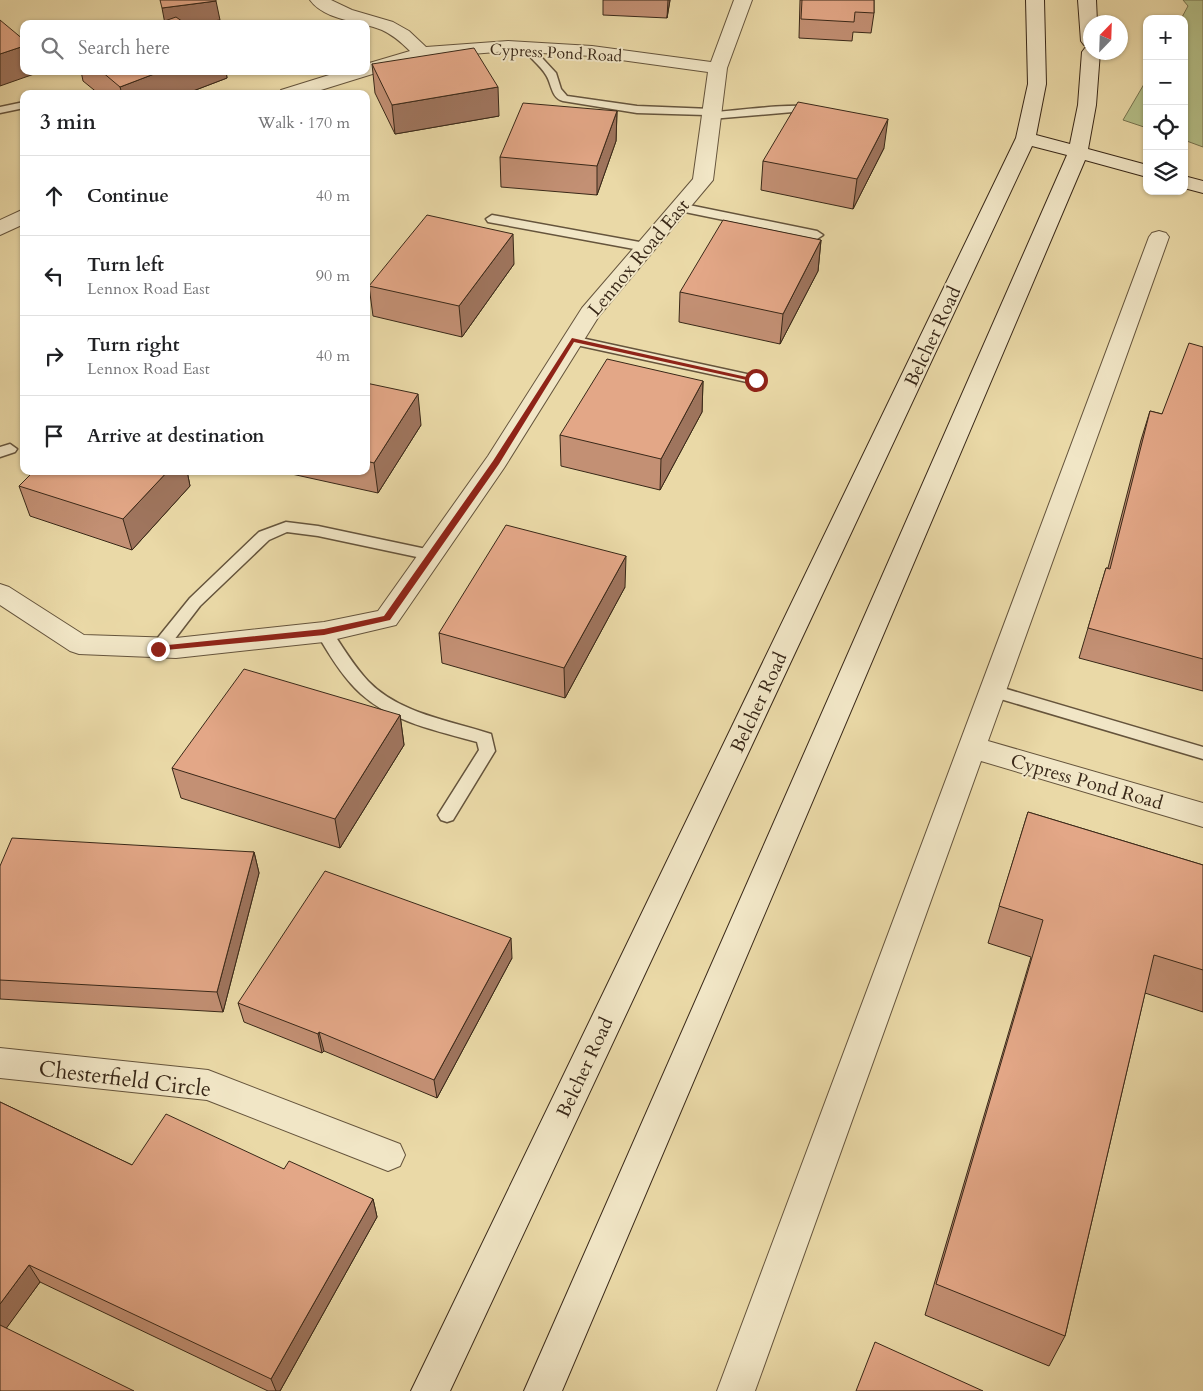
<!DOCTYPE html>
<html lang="en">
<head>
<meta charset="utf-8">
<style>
  body { margin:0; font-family:Cardo,serif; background:#f6f6f6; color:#202124 }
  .controls { position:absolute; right:15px; top:15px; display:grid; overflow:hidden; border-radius:10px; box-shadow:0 1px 4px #0004 }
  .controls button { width:45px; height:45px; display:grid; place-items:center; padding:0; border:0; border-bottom:1px solid #e0e0e0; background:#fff; color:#202124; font:25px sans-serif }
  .compass { position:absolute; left:1083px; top:15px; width:45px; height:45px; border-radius:50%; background:#fff; box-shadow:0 1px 4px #0004; rotate:23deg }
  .stop { position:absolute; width:15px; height:15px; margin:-11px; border:4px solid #8f2418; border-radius:50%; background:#fff }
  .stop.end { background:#8f2418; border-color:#fff; box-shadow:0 1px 5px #0008 }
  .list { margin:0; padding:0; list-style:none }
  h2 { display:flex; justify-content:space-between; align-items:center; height:65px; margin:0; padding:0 20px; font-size:21px }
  h2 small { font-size:16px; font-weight:400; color:#757577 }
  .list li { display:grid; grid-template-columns:32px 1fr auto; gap:15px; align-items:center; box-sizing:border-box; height:80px; padding:0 20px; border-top:1px solid #e0e0e0 }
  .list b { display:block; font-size:19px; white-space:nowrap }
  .list p { margin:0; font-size:16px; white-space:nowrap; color:#757577 }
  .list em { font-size:16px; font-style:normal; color:#757577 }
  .icon { flex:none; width:28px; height:28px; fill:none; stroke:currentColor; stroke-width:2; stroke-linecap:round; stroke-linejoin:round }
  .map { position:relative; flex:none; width:1203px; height:1391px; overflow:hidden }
  .search { position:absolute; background:#fff; box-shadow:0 1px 4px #0004; left:20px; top:20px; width:350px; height:55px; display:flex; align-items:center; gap:12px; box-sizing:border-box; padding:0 18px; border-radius:10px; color:#757577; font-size:19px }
  .panel { position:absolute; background:#fff; box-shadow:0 1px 4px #0004; left:20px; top:90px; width:350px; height:385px; border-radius:10px }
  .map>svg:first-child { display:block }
  .green { fill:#b5c089; stroke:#777450 }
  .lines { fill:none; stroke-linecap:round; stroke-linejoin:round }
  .lane-casing { stroke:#65543c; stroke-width:3 }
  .street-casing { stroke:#65543c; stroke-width:2 }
  .secondary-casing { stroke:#392818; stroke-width:2 }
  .lane { fill:#f1e6c6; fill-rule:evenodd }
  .street { fill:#f1e6c6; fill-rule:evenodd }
  .secondary { fill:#f1e6c6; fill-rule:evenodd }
  .wall { fill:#c39074; stroke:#392818 }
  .shaded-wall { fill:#9f755e; stroke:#392818 }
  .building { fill:#e3a787; stroke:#392818 }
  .route { fill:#8f2418 }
  .labels { text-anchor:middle; stroke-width:4; stroke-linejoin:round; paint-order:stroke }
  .far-street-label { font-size:16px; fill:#392818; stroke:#f1e6c6 }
  .street-label { font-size:19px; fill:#392818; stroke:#f1e6c6 }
  .near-street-label { font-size:22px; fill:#392818; stroke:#f1e6c6 }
</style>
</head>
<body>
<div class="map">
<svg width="1203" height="1391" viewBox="0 0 1203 1391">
  <rect width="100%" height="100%" fill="#ead9a7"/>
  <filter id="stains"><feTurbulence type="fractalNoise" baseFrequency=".004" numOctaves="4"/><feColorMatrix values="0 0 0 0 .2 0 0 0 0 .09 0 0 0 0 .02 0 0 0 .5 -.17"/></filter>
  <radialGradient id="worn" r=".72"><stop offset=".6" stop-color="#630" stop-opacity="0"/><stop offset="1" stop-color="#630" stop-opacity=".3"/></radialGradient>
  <path class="green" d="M1183,0h20v147l-19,-7v-121h-3l7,-13z
    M1147,79v49l-24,-8z"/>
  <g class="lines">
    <g class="lane-casing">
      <path id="lane" d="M527,45l4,1 25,27 5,16 6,7 70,10 74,3 5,3c18,-1 96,-12 106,-2l-6,3 -23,-1 -82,7 -5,-4 -69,-2 -74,-12c-12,-3 -11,-17 -17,-26 -6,-10 -17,-18 -24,-27z
        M24,102v6l-24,5v-6z
        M679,203l138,28 6,4 -6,4 -142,-29 -2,-3z
        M492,215l153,28 6,4 -6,4 -157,-29 -2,-3z
        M572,336l184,40 7,4 -7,4 -189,-41 -2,-3z
        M10,444l7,5 -2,3 -15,5v-10z
        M286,522l32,4 113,24 5,1 3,4 -3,4 -5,1 -113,-24 -31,-4 -18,8 -69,66 -36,47h-12l-2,-4 2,-4 38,-47 69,-66z
        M324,626l6,2c12,18 23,37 38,53 32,33 81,39 123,53l4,17 -42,69 -6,2 -6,-2 -3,-5 41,-65 -2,-8c-39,-11 -85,-20 -116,-48 -18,-16 -33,-41 -45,-62l2,-4z
        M993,685l210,62v12l-216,-64 -2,-4 2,-4z"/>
    </g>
    <g class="street-casing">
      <path id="street" d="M310,0h21l21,10 41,12 16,9 17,16 82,-6 84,5 119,16 23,-62h18l-25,68 -14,112 -114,136 -95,152 -108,157 -72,17 -148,16 -97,-4 -9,-3 -70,-46v-21l9,3 75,48 92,3 148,-16 54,-11 110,-155 94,-148 111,-129 15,-107 -116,-16 -84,-5 -84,7 -116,36h-29l2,-4 61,-19h24v-7l44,-13c-9,-9 -17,-16 -28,-21 -21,-9 -57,-9 -72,-30z
        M24,209v15l-24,11v-15z
        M1159,231l7,2 3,4 -181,504 215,62v24l-222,-66 -226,630h-38l432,-1154 3,-4z
        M0,1048l208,22 192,74 5,11 -5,11 -12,5 -181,-71 -207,-22z"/>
    </g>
    <g class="secondary-casing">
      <path id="secondary" d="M1026,0h18l2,84 -10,51 34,9 8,-39 4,-53 3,-4 5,-1v5h10l-4,53 -8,44 59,16v12l-62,-17 -523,1231h-38l543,-1236 -35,-9 -582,1245h-39l605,-1253 12,-54z
        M1078,0h18l1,22h-7v24l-6,-1 -3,-4z
        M1184,176l19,5v12l-19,-5z"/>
    </g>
    <use href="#lane" class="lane"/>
    <use href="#street" class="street"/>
    <use href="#secondary" class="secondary"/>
  </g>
  <path class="wall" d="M603,0h67l-3,18 -64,-3z
    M800,0h74v13l-3,20 -18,-1 -1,9 -53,-3z
    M372,64l127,52 -104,18 -20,-41z
    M81,71h145l1,7 -42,16h-86l-16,-13z
    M617,111l-1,30 -19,54 -96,-8 -1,-30z
    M884,148l-31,61 -92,-19 2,-29z
    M821,240l-3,31 -38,73 -101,-22 1,-30z
    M514,264l-52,73 -89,-21 -4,-30z
    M1203,347v344l-124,-33 27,-90h2l33,-128 9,-29 12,3z
    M703,381l-1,31 -42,78 -99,-24 -1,-31z
    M366,383l55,42 -43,68 -100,-22h88z
    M34,471h153l3,15 -58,64 -102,-34 -11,-30z
    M625,587l-60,111 -123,-35 -3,-30z
    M400,715l4,30 -64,103 -159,-50 -9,-30z
    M1028,812l175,53v147l-58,-19 -80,343 -16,30 -124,-51 106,-358 -43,-14z
    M254,852l5,21 -36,139 -223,-13v-133z
    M512,958l-75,140 -113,-47 -2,2 -78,-31 -6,-19z
    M0,1102l132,63 152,4 89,30 4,18 -97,174h-12l-228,-109 -34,46 -6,63z"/>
  <path class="shaded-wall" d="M668,0h2l-3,18z
    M216,1l4,19 -28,4h-27l-3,-16z
    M24,46v25h12l1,2 -37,13v-32z
    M162,71h64l1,7 -42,16h-63l-2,-7z
    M498,87l1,29 -104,18 -3,-29z
    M617,111l-1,30 -19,54v-29z
    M888,119l-4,29 -31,61 4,-30z
    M513,234l1,30 -52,73 -3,-31z
    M821,240l-3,31 -38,73 3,-30z
    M703,381l-1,31 -42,78 1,-31z
    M418,394l3,31 -43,68 -4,-30z
    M168,471h19l3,15 -58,64 -9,-31z
    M626,556l-1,31 -60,111 -1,-30z
    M400,715l4,30 -64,103 -5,-29z
    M254,852l5,21 -36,139 -6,-20z
    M511,938l1,20 -75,140 -3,-18z
    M319,1032l5,19 -2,2 -4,-19z
    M373,1199l4,18 -97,174h-4l-5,-12z
    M29,1265l11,17 -40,55v-33z"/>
  <path class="building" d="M160,0h56v1l-54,7z
    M802,0h72v13l-19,-1 -1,10 -53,-3z
    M176,17l10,7h-30z
    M0,20l24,20v6l-24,8z
    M474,48l24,39 -106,18 -20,-41z
    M101,71h61l-42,16z
    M798,102l90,17 -31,60 -94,-18z
    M523,103l94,8 -20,55 -97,-9z
    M427,215l86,19 -54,72 -90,-20z
    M723,220l98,20 -38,74 -103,-22z
    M1189,343l14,4v312l-115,-31 18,-60 4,1 40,-158 12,3z
    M607,359l96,22 -42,78 -101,-24z
    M366,383l52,11 -44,69 -8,-2z
    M34,471h134l-45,48 -104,-33z
    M506,525l120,31 -62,112 -125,-35z
    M244,669l156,46 -65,104 -163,-51z
    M1028,812l175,53v105l-49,-15 -89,381 -129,-52 107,-364 -44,-14z
    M12,838l242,14 -37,140 -217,-12v-114z
    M325,871l186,67 -77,142 -115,-48 -1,2 -80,-31z
    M0,1102l132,63 34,-51 118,55 5,-8 84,38 -102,180 -242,-114 -29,39z
    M0,1325l134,66h-134z
    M875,1342l108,49h-127z"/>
  <path class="route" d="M572,338l188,42 -4,2 -182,-40 -75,122 -109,156 -66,15 -169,16v-4l3,-1 166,-17 60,-13 109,-155z"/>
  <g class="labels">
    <g class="far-street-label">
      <text transform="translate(556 52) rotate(3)" y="6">Cypress Pond Road</text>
    </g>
    <g class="street-label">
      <text transform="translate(638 257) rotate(-50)" y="7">Lennox Road East</text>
      <text transform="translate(932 336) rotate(-65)" y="7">Belcher Road</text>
      <text transform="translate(758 702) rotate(-65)" y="7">Belcher Road</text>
      <text transform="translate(1087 781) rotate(16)" y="7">Cypress Pond Road</text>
      <text transform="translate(584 1067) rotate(-65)" y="7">Belcher Road</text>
    </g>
    <g class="near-street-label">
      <text transform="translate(125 1078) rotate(7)" y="8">Chesterfield Circle</text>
    </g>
  </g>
  <rect width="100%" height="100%" filter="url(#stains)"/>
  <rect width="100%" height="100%" fill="url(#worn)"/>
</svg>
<div class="controls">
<button>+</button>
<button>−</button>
<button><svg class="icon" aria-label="locate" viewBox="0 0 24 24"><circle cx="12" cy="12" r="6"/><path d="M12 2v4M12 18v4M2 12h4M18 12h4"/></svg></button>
<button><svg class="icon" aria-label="layers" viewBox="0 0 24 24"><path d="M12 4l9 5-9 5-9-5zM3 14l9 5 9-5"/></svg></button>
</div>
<svg class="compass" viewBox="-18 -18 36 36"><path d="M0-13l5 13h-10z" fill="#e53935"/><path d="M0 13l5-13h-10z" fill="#757577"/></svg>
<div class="stop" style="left:756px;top:380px"></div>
<div class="stop end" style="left:158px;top:649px"></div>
<div class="search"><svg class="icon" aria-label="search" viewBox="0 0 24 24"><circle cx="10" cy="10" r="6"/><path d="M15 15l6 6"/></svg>Search here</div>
<section class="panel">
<h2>3 min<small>Walk · 170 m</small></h2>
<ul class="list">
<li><svg class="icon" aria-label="ahead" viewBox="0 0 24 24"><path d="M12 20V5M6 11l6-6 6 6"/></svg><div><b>Continue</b></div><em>40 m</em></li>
<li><svg class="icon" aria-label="left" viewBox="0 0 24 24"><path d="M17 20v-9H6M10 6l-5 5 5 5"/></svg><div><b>Turn left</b><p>Lennox Road East</p></div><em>90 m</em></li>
<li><svg class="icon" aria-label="right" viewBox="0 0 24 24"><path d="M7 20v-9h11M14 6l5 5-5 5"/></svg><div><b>Turn right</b><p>Lennox Road East</p></div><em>40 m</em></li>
<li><svg class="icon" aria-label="arrive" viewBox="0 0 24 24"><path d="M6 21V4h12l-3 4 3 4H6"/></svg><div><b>Arrive at destination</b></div></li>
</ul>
</section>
</div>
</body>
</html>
